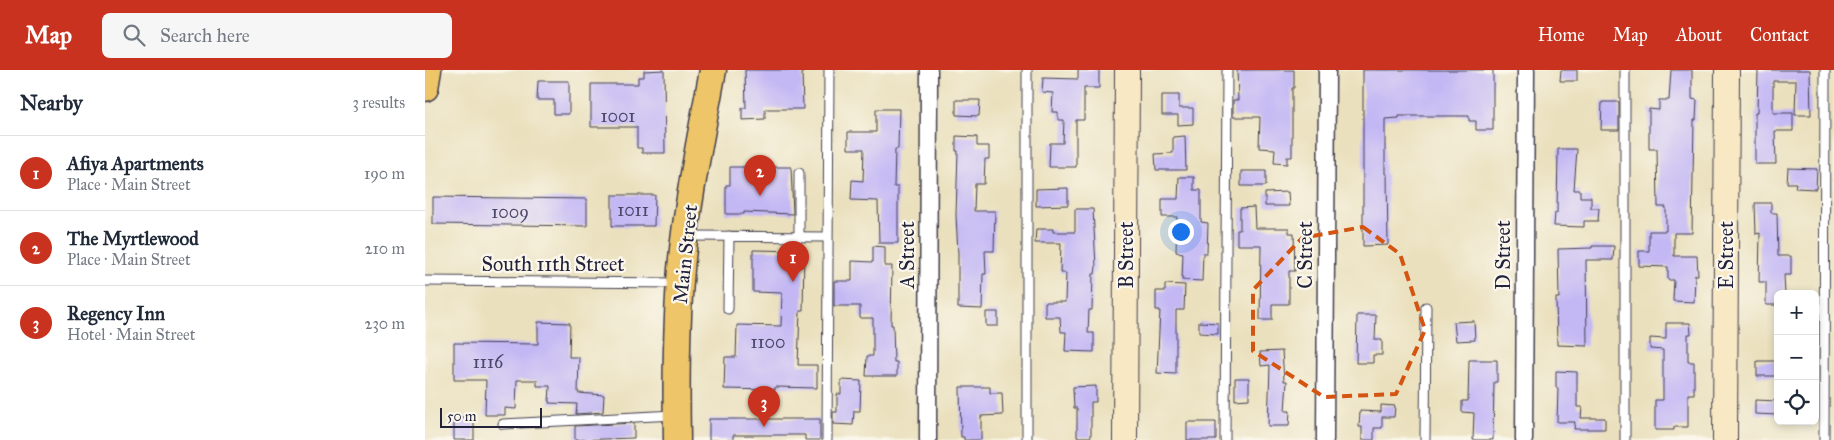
<!DOCTYPE html>
<html lang="en">
<head>
<meta charset="utf-8">
<style>
  body { margin:0; font-family:"IM FELL Great Primer",serif; background:#f6f6f7; color:#1f2937 }
  .controls { position:absolute; right:15px; bottom:15px; display:grid; overflow:hidden; border-radius:8px; box-shadow:0 2px 8px #0003 }
  .controls button { width:45px; height:45px; display:grid; place-items:center; padding:0; border:0; border-bottom:1px solid #e0e1e3; background:#fff; color:#1f2937; font:25px sans-serif }
  .scale { position:absolute; left:15px; bottom:12px; width:102px; box-sizing:border-box; padding-left:5px; border:2px solid #22223b; border-top:0; font-size:14px; line-height:18px; white-space:nowrap; color:#22223b; -webkit-text-stroke:4px #fbf7ec; paint-order:stroke }
  .you { position:absolute; left:755px; top:161px; width:18px; height:18px; margin:-12px; border:4px solid #fff; border-radius:50%; background:#1a73e8; box-shadow:0 0 0 8px #1a73e833 }
  .badge { display:grid; place-items:center; width:32px; height:32px; border-radius:50%; background:#c8321e; color:#fff; font-size:16px; font-weight:700 }
  .pin { position:absolute; translate:-50% -41px; filter:drop-shadow(0 1px 2px #0008) }
  .pin::after { content:''; position:absolute; top:26px; width:18px; height:15px; background:inherit; clip-path:polygon(0 0,100% 0,50% 100%) }
  .list { margin:0; padding:0; list-style:none }
  h2 { display:flex; justify-content:space-between; align-items:center; height:65px; margin:0; padding:0 20px; font-size:21px }
  h2 small { font-size:16px; font-weight:400; color:#747a83 }
  .list li { display:grid; grid-template-columns:32px 1fr auto; gap:15px; align-items:center; box-sizing:border-box; height:75px; padding:0 20px; border-top:1px solid #e0e1e3 }
  .list b { display:block; font-size:19px; white-space:nowrap }
  .list p { margin:0; font-size:16px; white-space:nowrap; color:#747a83 }
  .list em { font-size:16px; font-style:normal; color:#747a83 }
  .icon { flex:none; width:28px; height:28px; fill:none; stroke:currentColor; stroke-width:2; stroke-linecap:round; stroke-linejoin:round }
  .map { position:relative; flex:none; width:1409px; height:370px; overflow:hidden }
  header { display:flex; align-items:center; gap:30px; box-sizing:border-box; height:70px; padding:0 25px; background:#c8321e; color:#fff }
  header strong { font-size:24px }
  nav { display:flex; gap:28px; margin-inline-start:auto; font-size:18px }
  .search { width:350px; height:45px; background:#f6f6f7; display:flex; align-items:center; gap:12px; box-sizing:border-box; padding:0 18px; border-radius:8px; color:#747a83; font-size:19px }
  main { display:flex }
  aside { flex:1; background:#fff }
  .map>svg:first-child { display:block }
  .building { fill:#c3b7f4 }
  .lines { fill:none; stroke-linecap:round; stroke-linejoin:round }
  .lane-casing { stroke:#403e4e; stroke-width:11 }
  .street-casing { stroke:#403e4e; stroke-width:19 }
  .secondary-casing { stroke:#403e4e; stroke-width:26 }
  .primary-casing { stroke:#403e4e; stroke-width:29 }
  .lane { stroke:#fff; stroke-width:9 }
  .street { stroke:#fff; stroke-width:16 }
  .secondary { stroke:#f8e8c3; stroke-width:24 }
  .primary { stroke:#eec569; stroke-width:26 }
  .marked { fill:none; stroke:#d45411; stroke-width:4; stroke-dasharray:10 6; stroke-linejoin:round }
  .labels { text-anchor:middle; stroke-width:4.5; stroke-linejoin:round; paint-order:stroke }
  .number-label { font-size:18px; fill:#4a4769 }
  .street-label { font-size:20px; fill:#22223b; stroke:#fbf7ec }
</style>
</head>
<body>
<header>
<strong>Map</strong>
<div class="search"><svg class="icon" aria-label="search" viewBox="0 0 24 24"><circle cx="10" cy="10" r="6"/><path d="M15 15l6 6"/></svg>Search here</div>
<nav><a>Home</a><a>Map</a><a>About</a><a>Contact</a></nav>
</header>
<main>
<aside>
<h2>Nearby<small>3 results</small></h2>
<ul class="list">
<li><span class="badge">1</span><div><b>Afiya Apartments</b><p>Place · Main Street</p></div><em>190 m</em></li>
<li><span class="badge">2</span><div><b>The Myrtlewood</b><p>Place · Main Street</p></div><em>210 m</em></li>
<li><span class="badge">3</span><div><b>Regency Inn</b><p>Hotel · Main Street</p></div><em>230 m</em></li>
</ul>
</aside>
<div class="map">
<svg width="1409" height="370" viewBox="0 0 1409 370">
  <rect width="100%" height="100%" fill="#fbf7ec"/>
  <filter id="ink" filterUnits="userSpaceOnUse"><feTurbulence type="fractalNoise" baseFrequency=".02" numOctaves="2"/><feDisplacementMap in="SourceGraphic" scale="10" xChannelSelector="R" yChannelSelector="G"/><feConvolveMatrix kernelMatrix="1 2 1 2 8 2 1 2 1" color-interpolation-filters="sRGB"/></filter>
  <filter id="wash" filterUnits="userSpaceOnUse"><feTurbulence type="fractalNoise" baseFrequency=".0096" numOctaves="4" result="noise"/><feDisplacementMap in="SourceGraphic" scale="20" xChannelSelector="R" yChannelSelector="G"/><feGaussianBlur stdDeviation="1.12" result="paint"/><feColorMatrix in="noise" values="0 0 0 0 0 0 0 0 0 0 0 0 0 0 0 0 0 1.4 0 .05"/><feComposite in="paint" operator="in"/></filter>
  <g filter="url(#wash)">
    <rect width="100%" height="100%" fill="#eae0bd"/>
    <g id="blocks">
      <path class="building" d="M239,0l1,83h-23v-5h-5v-21h-46v-43h47v-7h6v-6z
        M320,0h57l1,39h-38v10l-23,1v-12h4z
        M653,0h21v18h-15v32h-8v47h-27l1,-24h13l1,-23h-6v-8h-6l1,-19 -11,-1 1,-14 35,1z
        M812,0h57v18h-2v69h-5v7l-13,-1 1,-14 -16,-1 1,-31h-27v-17h5z
        M938,0h130v60h-17v-9h-7v-5h-70v2l-14,1v55h2l1,71 -25,1z
        M1136,0h16v11h-17z
        M1246,0h21v29l5,1 -1,20h-2l-2,113h-18v23h23l1,19h-3l-1,27 -21,-1 1,-21h-6v-13l-29,-1v-15h10v-20h17v-24h-8l-1,-58h-8v-40l10,1v-10h10z
        M1333,0h52l1,45h-16l1,-34h-23v32h20v18h-18l1,33h-21v-51h2z
        M113,11h31v33h-15v-14h-17z
        M737,25h17v13h14v16l-15,1v-10h-16z
        M531,30h24l-1,16 -23,-1z
        M1177,32h17v28h-18z
        M451,39h23l-1,40h-3l-1,38h4v56h-19l-1,-42 -27,-1 1,-20 11,1 1,-32h-16v-17h28z
        M531,66l21,1v9h12v13h-4l-1,25h-9l-1,27h21l-1,40h-9l1,23h-3l-1,35 -24,-1v-54l-2,-39 2,-64h-2z
        M760,66l1,34h-30l-1,-16 18,-1v-16z
        M1133,79h19l-3,41h6v7h11v11h8l-1,13h-14v6l-30,-1 1,-13h2z
        M305,97h61l2,47 -49,-2v2h-18v-29h4z
        M1363,98l29,1 -1,20 -21,-1 1,-5h-9z
        M816,101h25v15h-25z
        M754,107h15v13h7v32l7,1 -1,30h-4l-1,28 -20,-1 1,-27 -7,-1 1,-35h-15v-18h16z
        M643,118v17l-32,1v-17z
        M863,122l1,14h-24v-13z
        M187,125h43l-1,31h-42z
        M8,127l154,2v27l-154,-2z
        M1330,133h16v10h6l1,43h13v19h-7l1,19h-7v11h-12v-23h-7l1,-49 -4,1z
        M829,137l1,21h34v5h5l1,38h-6v33h-17v16h-12l1,-75h-24v-15h3v-22z
        M650,139h18l3,58 -1,7h-2l-1,36h-3l-1,23h6v19l-29,-1 1,-19h-5l-1,-15h-15v-15h20l1,-29h-6l1,-30h-26l1,-14h17v3h22z
        M448,176l12,1v19h7l-1,59h2l1,37h3v14h-31l1,-20h6v-38h-13v-12h-26v-25h18v-20l21,1z
        M1167,176h22l-1,14h-27l1,86 -30,-1 -1,-47h3l-1,-49 34,-1z
        M328,180l51,1 -1,60h-3l-2,54h19v23l-42,-1v3l-51,-1 1,-32h11l1,-32 44,1 1,-33 -29,-1z
        M740,214l20,1 -1,25h-8v64l-19,-1 3,-63h-4v-19h9z
        M561,242h12v14h-12z
        M932,245h19l-1,25h7v15h-9v8h-17z
        M1049,251l1,19 -19,1 -2,-19z
        M113,252l32,1 -1,34h10l-1,36 26,2 -1,17 -27,2 1,-10 -28,-1 1,-17h-13v-6h-20l-1,29 -11,-1v7h-20l1,-35h-32v-37l84,1z
        M774,252l19,1v11l-19,-1z
        M1241,253h24l1,11h-3v28h6v32h-6v33h-14v3h-19v-30h8v-50l-13,-1v-11l16,1z
        M857,281l2,30h3l-2,30h5l-1,15h-21l2,-61 -9,1 -1,-14z
        M1044,290h28v22h-3l-1,58h-20l1,-27 -12,-1v-11h6z
        M1332,291h21v15h-21z
        M1131,301l21,1v35h5l-1,11h24v11h-31l1,-7h-18l1,-34h-2z
        M810,308h14v21l-14,1z
        M416,310l20,1 -1,30h-6l-1,14 -20,-1v-12h4v-18h4z
        M671,316v16h-5v35h-14v-29h-3l-1,-21z
        M535,317h30v6h12l1,22 -22,1v24h-17v-3h-3z
        M1330,330l23,1v14l-23,-1z
        M956,335l14,1 -1,11h-12v11h-8v12h-12v-13h-3l1,-16 21,1z
        M29,347h20v23h-20z
        M284,349h111v21h-15v-5h-72v5h-24z
        M762,352h29v18h-29z
        M209,353v15l-59,2v-14z"/>
    </g>
  </g>
  <g filter="url(#ink)">
    <use href="#blocks" fill-opacity="0" stroke="#403e4e" stroke-width="1"/>
    <g class="lines">
      <g class="lane-casing">
        <path id="lane" d="M374,103v64
          M263,166l140,1
          M0,211l252,2
          M303,239l1,-73
          M78,354l171,-9
          M402,370l2,-370
          M602,370v-370
          M800,370l2,-370
          M1000,370l1,-133
          M1200,370v-370
          M1399,370l1,-370"/>
      </g>
      <g class="street-casing">
        <path id="street" d="M503,370l1,-370
          M900,370l2,-370
          M1099,370l2,-370"/>
      </g>
      <g class="secondary-casing">
        <path id="secondary" d="M700,370l2,-370
          M1300,370l2,-370"/>
      </g>
      <g class="primary-casing">
        <path id="primary" d="M0,18l3,-18
          M252,370c-1,-57 -1,-115 4,-171 6,-67 20,-133 32,-199"/>
      </g>
      <use href="#lane" class="lane"/>
      <use href="#street" class="street"/>
      <use href="#secondary" class="secondary"/>
      <use href="#primary" class="primary"/>
    </g>
  </g>
  <path class="marked" d="M938,157l37,27 25,76 -29,64 -72,3 -71,-46v-61l49,-52z"/>
  <g class="labels">
    <g class="number-label">
      <text x="193" y="52">1001</text>
      <text x="208" y="146">1011</text>
      <text x="85" y="148">1009</text>
      <text x="343" y="278">1100</text>
      <text x="63" y="298">1116</text>
    </g>
    <g class="street-label">
      <text transform="translate(260 184) rotate(-84)" y="7">Main Street</text>
      <text transform="translate(482 185) rotate(-90)" y="7">A Street</text>
      <text transform="translate(701 185) rotate(-90)" y="7">B Street</text>
      <text transform="translate(880 185) rotate(-90)" y="7">C Street</text>
      <text transform="translate(1078 185) rotate(-90)" y="7">D Street</text>
      <text transform="translate(1301 185) rotate(-90)" y="7">E Street</text>
      <text x="128" y="201">South 11th Street</text>
    </g>
  </g>
</svg>
<div class="controls">
<button>+</button>
<button>−</button>
<button><svg class="icon" aria-label="locate" viewBox="0 0 24 24"><circle cx="12" cy="12" r="6"/><path d="M12 2v4M12 18v4M2 12h4M18 12h4"/></svg></button>
</div>
<div class="scale">50 m</div>
<div class="you"></div>
<div class="pin badge" style="left:368px;top:212px">1</div>
<div class="pin badge" style="left:335px;top:126px">2</div>
<div class="pin badge" style="left:339px;top:357px">3</div>
</div>
</main>
</body>
</html>
